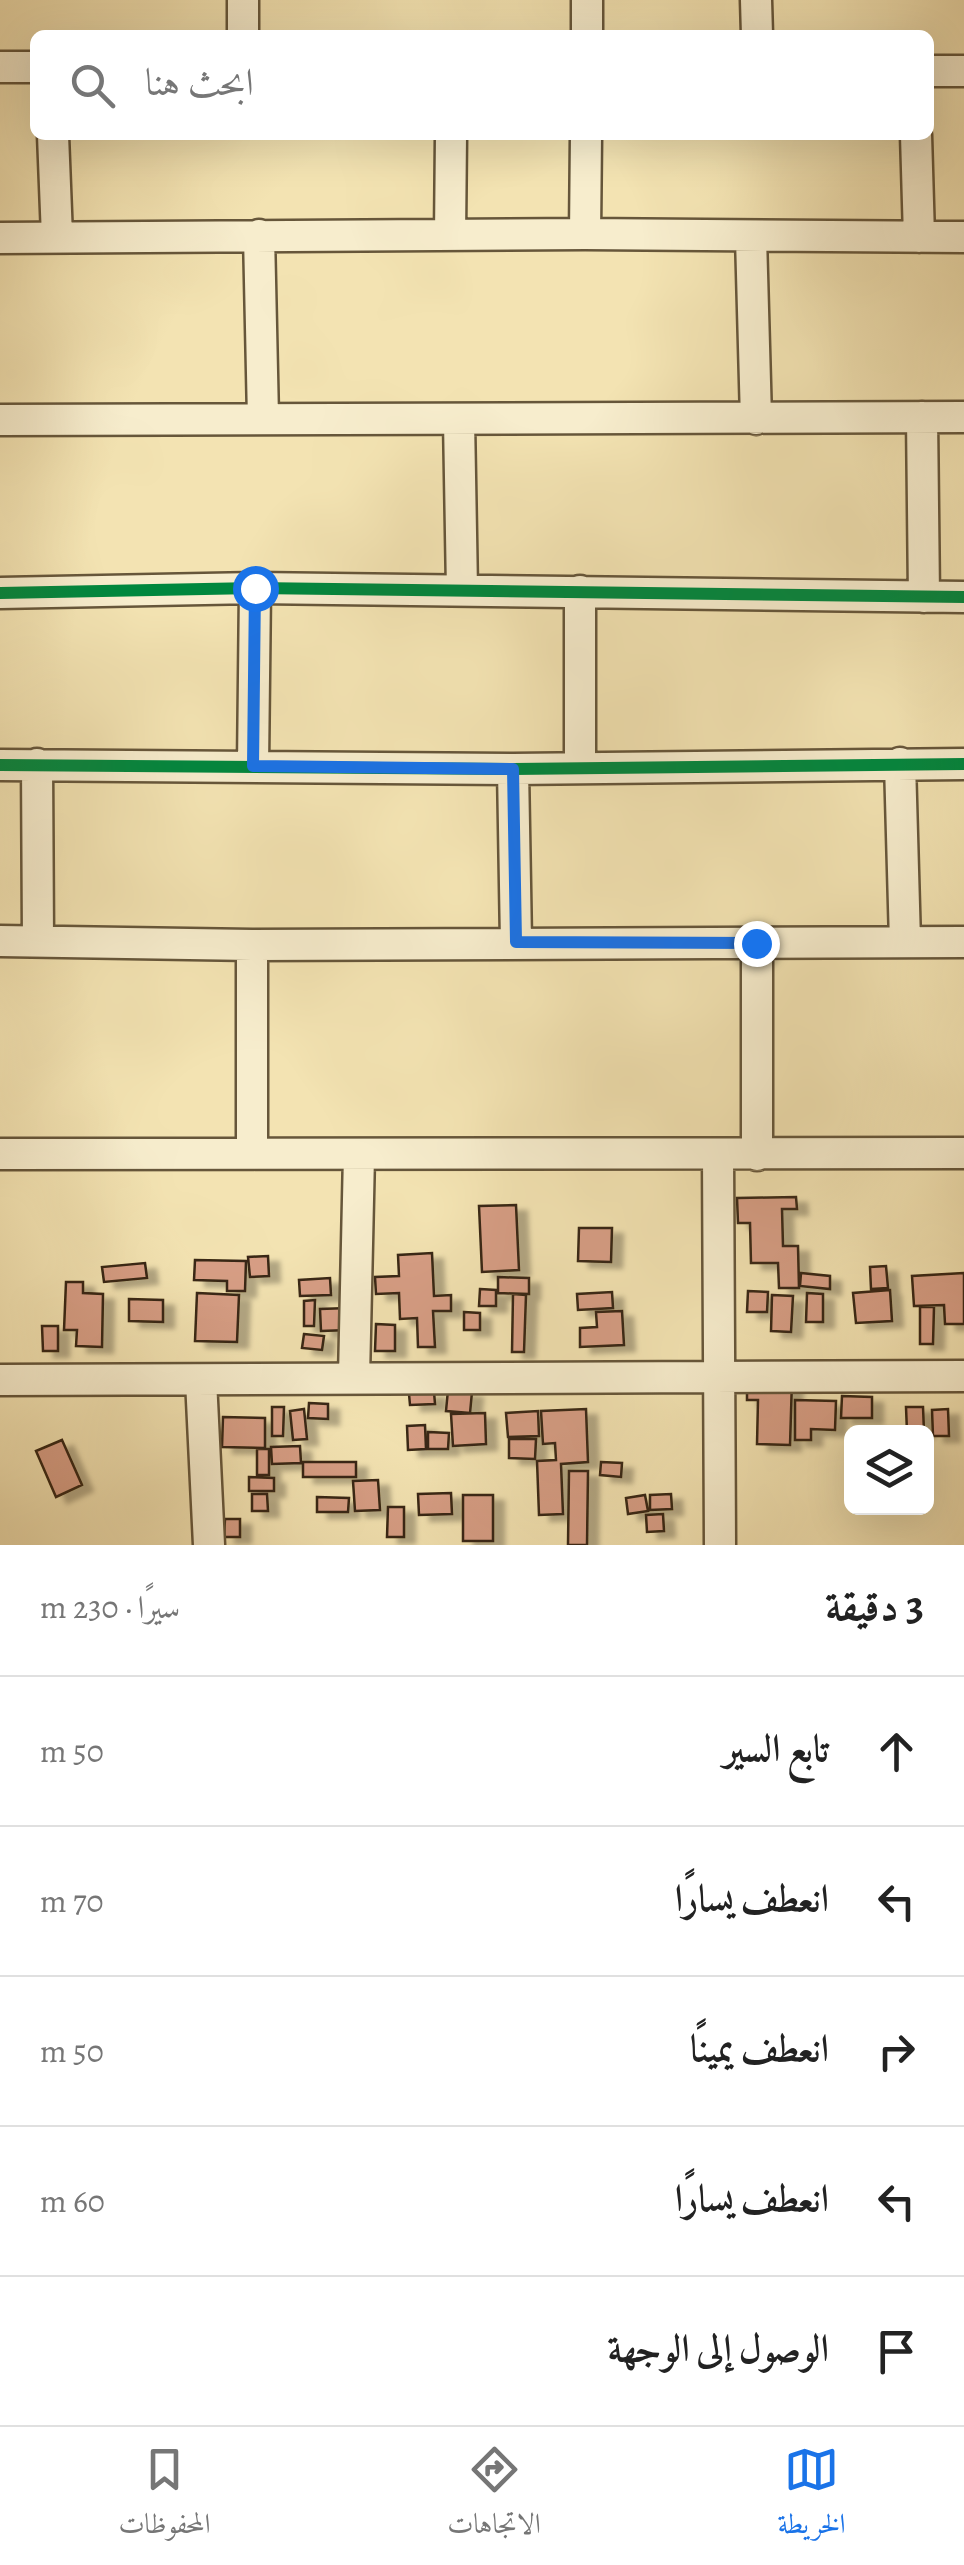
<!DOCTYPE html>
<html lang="ar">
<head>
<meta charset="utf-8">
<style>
  body { margin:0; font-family:Alegreya,Amiri,serif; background:#f6f6f6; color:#222; direction:rtl }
  .controls { position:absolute; right:30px; bottom:30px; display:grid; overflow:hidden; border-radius:15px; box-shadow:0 10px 40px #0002 }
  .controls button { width:90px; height:90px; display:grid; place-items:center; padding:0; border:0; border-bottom:2px solid #e0e0e0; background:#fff; color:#222; font:50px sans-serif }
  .stop { position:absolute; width:30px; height:30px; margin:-22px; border:8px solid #1a73e8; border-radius:50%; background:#fff }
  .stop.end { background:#1a73e8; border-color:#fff; box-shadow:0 2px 10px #0008 }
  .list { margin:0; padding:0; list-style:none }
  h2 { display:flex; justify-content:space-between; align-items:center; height:130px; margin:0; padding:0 40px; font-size:42px }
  h2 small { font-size:32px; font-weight:400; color:#767676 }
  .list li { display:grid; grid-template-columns:65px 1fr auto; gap:30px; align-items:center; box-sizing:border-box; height:150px; padding:0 40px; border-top:2px solid #e0e0e0 }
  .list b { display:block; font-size:38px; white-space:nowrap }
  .list em { font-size:32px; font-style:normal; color:#767676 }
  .icon { flex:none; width:55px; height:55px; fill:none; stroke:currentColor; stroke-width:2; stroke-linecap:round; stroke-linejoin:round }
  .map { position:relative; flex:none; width:964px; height:1545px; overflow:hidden; direction:ltr }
  .search { position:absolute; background:#fff; box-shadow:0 10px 40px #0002; left:30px; right:30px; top:30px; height:110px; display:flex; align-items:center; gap:25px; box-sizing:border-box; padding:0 35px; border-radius:15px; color:#767676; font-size:38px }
  .sheet { height:880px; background:#fff }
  nav { display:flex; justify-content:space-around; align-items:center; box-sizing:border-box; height:140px; border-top:2px solid #e0e0e0; background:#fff; font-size:28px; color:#767676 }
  nav a { display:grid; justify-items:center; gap:5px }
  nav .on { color:#1a73e8 }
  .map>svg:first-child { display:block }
  .building { fill:#d79e85; stroke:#372712; stroke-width:2.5; filter:url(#shadow) }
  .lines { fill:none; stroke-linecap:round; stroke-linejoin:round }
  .minor-casing { stroke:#66563a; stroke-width:35 }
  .minor { stroke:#f7edcd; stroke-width:30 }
  .cycleway-casing { stroke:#f7edcd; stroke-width:19 }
  .cycleway { stroke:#00873e; stroke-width:12 }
  .route { stroke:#1a73e8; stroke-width:12 }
</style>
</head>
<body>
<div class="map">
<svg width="964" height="1545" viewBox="0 0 964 1545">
  <defs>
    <filter id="shadow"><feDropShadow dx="11" dy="6" stdDeviation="2.5" flood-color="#0004"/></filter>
  </defs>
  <rect width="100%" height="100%" fill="#f3e3b2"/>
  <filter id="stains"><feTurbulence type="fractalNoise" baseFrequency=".002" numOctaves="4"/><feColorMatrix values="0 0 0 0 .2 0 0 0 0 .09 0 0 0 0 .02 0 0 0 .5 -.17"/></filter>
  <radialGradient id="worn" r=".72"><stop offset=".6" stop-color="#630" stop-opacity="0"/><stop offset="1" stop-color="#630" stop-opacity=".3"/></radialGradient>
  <path class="building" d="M796,1197l1,12h-15l1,37h15l1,42h-20l-1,-25h-27l-1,-40h-12l-1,-25z
    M516,1205l3,65 -37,2 -3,-66z
    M579,1228h33l-1,34 -33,-1z
    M432,1253l2,43 17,-1v16h-18l2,36h-17l-1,-29 -17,1 -1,-26 -23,1 -1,-17 24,-1 -1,-21z
    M268,1256l1,20 -19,1 -2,-20z
    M195,1260l51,1 -1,30h-18v-10l-33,-1z
    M145,1263l2,15 -43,4 -2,-15z
    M886,1266l2,22 -17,1 -1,-22z
    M801,1273l29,3v13l-30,-3z
    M964,1273v51h-19l-1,-19 -30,1 -2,-30z
    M498,1277l31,1v16l-31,-1z
    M330,1278l1,17 -31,1 -1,-16z
    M66,1282h17v11l20,1 -1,53 -26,-1 1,-16h-13z
    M480,1289l16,1v16h-17z
    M890,1290l2,31 -36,2 -3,-30z
    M748,1291l20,1 -1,20h-20z
    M612,1292l1,16 -35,2 -1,-16z
    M197,1293l42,2 -2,47 -42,-1z
    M807,1293l16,1v28h-17z
    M513,1294l13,1 -2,57h-12z
    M772,1295l21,1 -2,36 -20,-1z
    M129,1299l34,1v22l-34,-1z
    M315,1300l-1,26h-10v-25z
    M920,1307h14l-1,37h-13z
    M348,1308l1,22 -28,1 -1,-22z
    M622,1311l2,34 -44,2v-19l17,-1 -1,-15z
    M464,1312l16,1v17h-16z
    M376,1324l19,1v26h-20z
    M42,1326h16v25h-15z
    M304,1334l20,2 -2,14 -20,-2z
    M747,1379l45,1 -2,65 -33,-1 1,-44h-11z
    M448,1390l24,2 -2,21 -24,-2z
    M434,1392l1,12 -25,1 -1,-11z
    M842,1396l30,1v21h-31z
    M795,1400l41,1 -1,29 -24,-1v11h-16z
    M309,1403l19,1v15l-20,-1z
    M272,1407h12l-1,29h-11z
    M906,1407h17l1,25h-17z
    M304,1409l3,30 -14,1 -3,-29z
    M586,1409l2,53 -27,2 2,50 -24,1 -2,-54 19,-1 -1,-17 -12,1 -2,-33z
    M948,1409l1,27h-16l-1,-26z
    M538,1411l1,25 -31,1 -2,-24z
    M485,1413l1,31 -33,2 -2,-32z
    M223,1417l42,1v30l-43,-1z
    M425,1425l1,24 -18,1 -1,-24z
    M428,1432l21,1 -1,16h-20z
    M509,1439h27l-1,20 -26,-1z
    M62,1440l20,45 -26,12 -20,-46z
    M300,1446l1,17 -29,1 -1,-17z
    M257,1449h12v26h-12z
    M303,1462h53v15h-53z
    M601,1462l21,1 -1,14 -21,-2z
    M569,1471h19l-1,74h-19z
    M249,1477l25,1v13h-25z
    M378,1480l2,30 -25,1 -2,-30z
    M451,1493l1,21 -33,1 -1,-21z
    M252,1494h15l1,17h-16z
    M671,1494l1,15 -22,1v-15z
    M463,1495h30v46h-30z
    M645,1495l3,16 -20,3 -2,-16z
    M317,1497l32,1 -1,14h-31z
    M388,1507h16v30h-17z
    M663,1514l1,17 -17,1 -1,-17z
    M225,1519h15v18h-16z"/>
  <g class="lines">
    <g class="minor-casing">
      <path id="minor" d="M756,0l1,35
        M243,35v-35
        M587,35v-35
        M0,67h35
        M929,71h35
        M53,135l4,102
        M916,135l3,102
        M585,234l1,-99
        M259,235l4,183
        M450,235l1,-100
        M751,237l5,182
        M0,238l585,-4 379,3
        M922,417l2,180
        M0,420l964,-3
        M459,420l3,170
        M0,593l255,-5 709,9
        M900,763l5,179
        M37,764l1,176
        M0,765l513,4 451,-5
        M253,766l2,-178
        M580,768v-177
        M513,769l3,173
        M0,941l252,4 712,-3
        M757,943v212
        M252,945v209
        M0,1154l964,-1
        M718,1155l2,390
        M354,1377l5,-222
        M0,1380l964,-4
        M201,1380l8,165"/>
    </g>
    <use href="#minor" class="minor"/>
    <g class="cycleway-casing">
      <path id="cycleway" d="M0,593l255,-5 709,9
        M0,765l513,4 451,-5"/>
    </g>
    <use href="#cycleway" class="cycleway"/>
  </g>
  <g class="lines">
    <path class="route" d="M255,588l-2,178 260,3 3,173 240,1"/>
  </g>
  <rect width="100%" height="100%" filter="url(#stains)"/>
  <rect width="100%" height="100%" fill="url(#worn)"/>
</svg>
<div class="controls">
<button><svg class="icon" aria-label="layers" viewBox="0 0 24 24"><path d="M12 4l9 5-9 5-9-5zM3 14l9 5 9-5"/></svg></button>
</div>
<div class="stop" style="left:255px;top:588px"></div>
<div class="stop end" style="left:756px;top:943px"></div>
<div class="search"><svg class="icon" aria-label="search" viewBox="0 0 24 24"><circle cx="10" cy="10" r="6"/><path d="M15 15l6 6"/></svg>ابحث هنا</div>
</div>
<section class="sheet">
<h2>3 دقيقة<small>سيرًا · 230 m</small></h2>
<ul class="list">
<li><svg class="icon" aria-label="ahead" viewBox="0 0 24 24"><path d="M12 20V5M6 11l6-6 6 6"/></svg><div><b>تابع السير</b></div><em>50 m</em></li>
<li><svg class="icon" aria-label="left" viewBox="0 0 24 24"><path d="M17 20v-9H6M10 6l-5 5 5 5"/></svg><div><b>انعطف يسارًا</b></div><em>70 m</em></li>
<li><svg class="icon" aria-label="right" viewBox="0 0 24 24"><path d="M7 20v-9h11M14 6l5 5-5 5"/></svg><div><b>انعطف يمينًا</b></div><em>50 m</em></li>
<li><svg class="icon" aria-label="left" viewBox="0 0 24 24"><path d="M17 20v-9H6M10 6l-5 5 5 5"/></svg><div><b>انعطف يسارًا</b></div><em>60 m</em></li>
<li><svg class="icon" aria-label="arrive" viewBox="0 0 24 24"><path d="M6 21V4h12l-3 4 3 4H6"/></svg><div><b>الوصول إلى الوجهة</b></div></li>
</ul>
</section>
<nav>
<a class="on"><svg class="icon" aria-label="map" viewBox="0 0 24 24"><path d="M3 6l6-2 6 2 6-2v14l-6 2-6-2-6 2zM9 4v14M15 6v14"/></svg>الخريطة</a>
<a><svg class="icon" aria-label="directions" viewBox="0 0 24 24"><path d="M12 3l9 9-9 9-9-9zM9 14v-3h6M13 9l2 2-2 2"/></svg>الاتجاهات</a>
<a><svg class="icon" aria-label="saved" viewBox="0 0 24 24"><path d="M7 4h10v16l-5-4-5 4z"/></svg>المحفوظات</a>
</nav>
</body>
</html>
